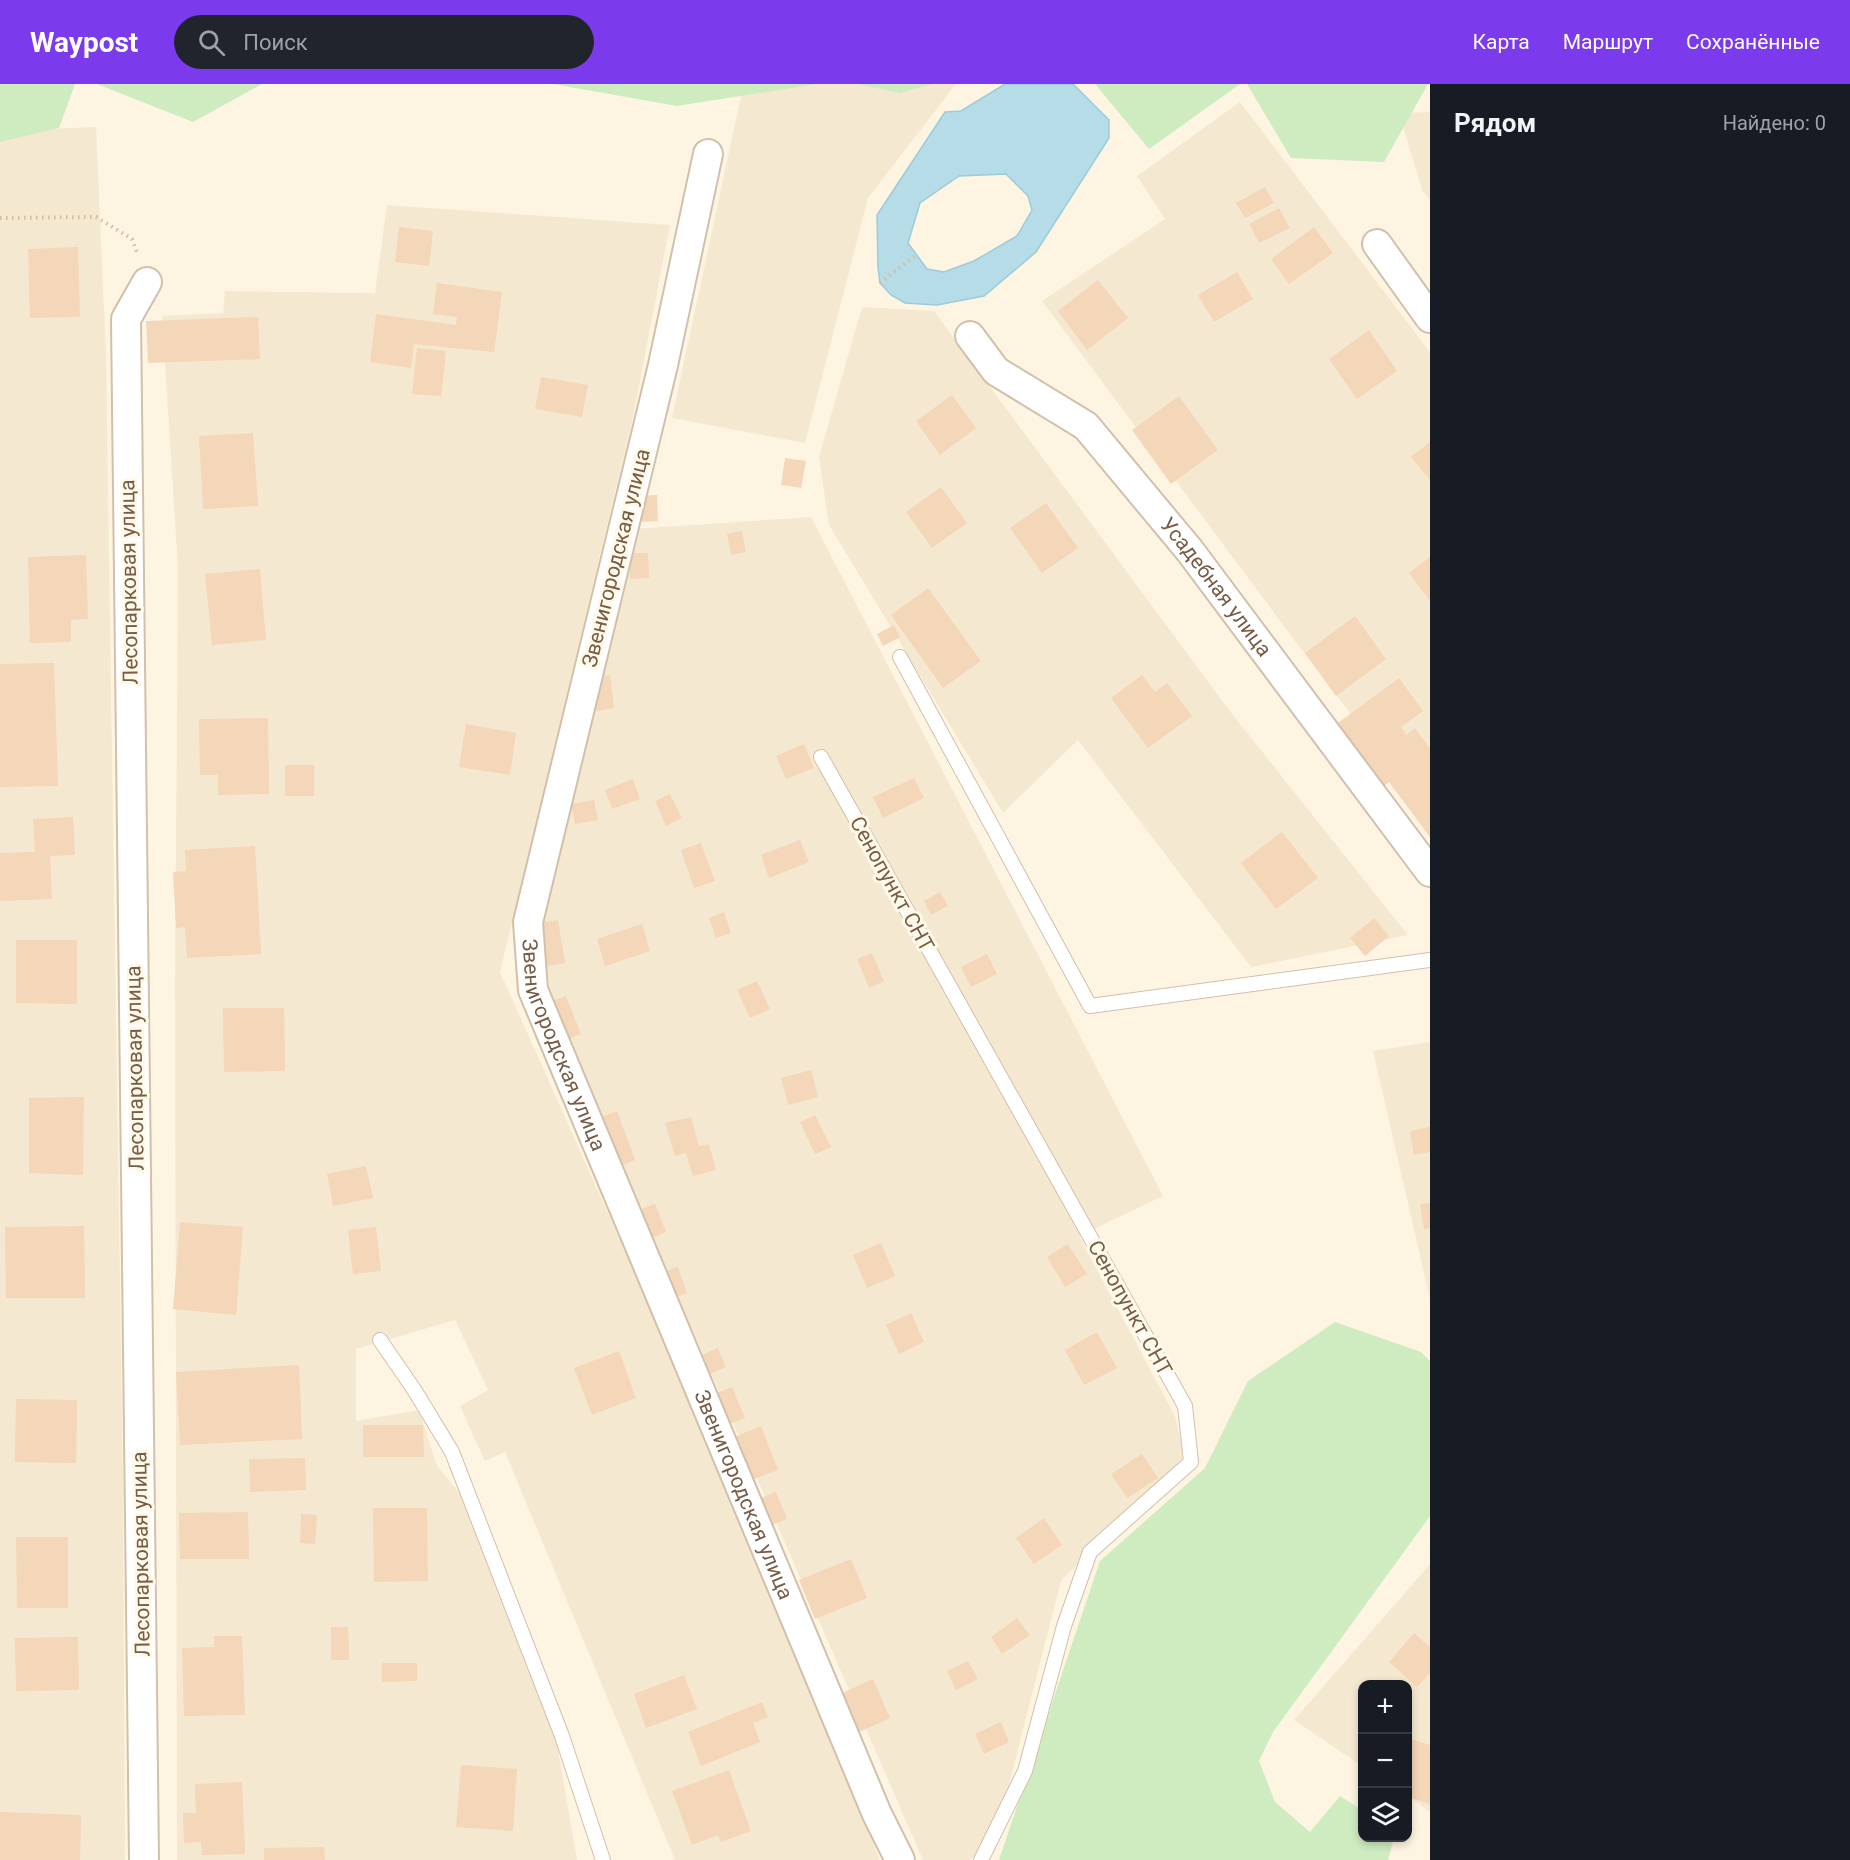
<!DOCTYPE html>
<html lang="ru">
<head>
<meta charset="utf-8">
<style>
  body { margin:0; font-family:Roboto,sans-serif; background:#20242c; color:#f1f3f6 }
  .controls { position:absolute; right:18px; bottom:18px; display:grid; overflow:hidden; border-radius:12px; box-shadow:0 3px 9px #0003 }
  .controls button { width:54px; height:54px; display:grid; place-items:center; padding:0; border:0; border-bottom:2px solid #363941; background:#171b24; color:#f1f3f6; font:30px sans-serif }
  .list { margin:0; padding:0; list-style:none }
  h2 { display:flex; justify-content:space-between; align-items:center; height:78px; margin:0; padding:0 24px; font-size:26px }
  h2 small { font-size:20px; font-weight:400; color:#9ea1a6 }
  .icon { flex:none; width:33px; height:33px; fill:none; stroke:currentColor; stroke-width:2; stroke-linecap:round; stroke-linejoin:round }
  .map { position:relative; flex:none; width:1430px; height:1776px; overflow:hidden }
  header { display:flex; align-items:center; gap:36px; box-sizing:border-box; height:84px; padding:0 30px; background:#7c3aed; color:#fff }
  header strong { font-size:28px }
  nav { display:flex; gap:33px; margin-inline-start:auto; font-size:21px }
  .search { width:420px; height:54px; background:#20242c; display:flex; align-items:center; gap:15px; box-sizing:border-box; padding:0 21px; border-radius:33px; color:#9ea1a6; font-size:22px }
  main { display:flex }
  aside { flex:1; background:#171b24 }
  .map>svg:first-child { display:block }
  .residential { fill:#f5e8d0 }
  .green { fill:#ceecc0 }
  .water { fill:#b6dce8; stroke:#9ccbda; stroke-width:1.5; fill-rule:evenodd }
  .building { fill:#f4d6b9 }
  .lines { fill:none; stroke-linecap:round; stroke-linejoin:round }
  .service-casing { stroke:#d1c0ab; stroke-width:16 }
  .minor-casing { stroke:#d1c0ab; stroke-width:32 }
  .path { stroke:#d9b99c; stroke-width:4; stroke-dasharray:1.5 4.5; stroke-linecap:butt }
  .service { stroke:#fff; stroke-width:14 }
  .minor { stroke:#fff; stroke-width:28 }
  .labels { text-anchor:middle; stroke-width:6; stroke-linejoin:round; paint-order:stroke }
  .street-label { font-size:21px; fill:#775d47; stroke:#fff9ea }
</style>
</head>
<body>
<header>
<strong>Waypost</strong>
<div class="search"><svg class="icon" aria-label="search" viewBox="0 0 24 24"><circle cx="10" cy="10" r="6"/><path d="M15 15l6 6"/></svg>Поиск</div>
<nav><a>Карта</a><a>Маршрут</a><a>Сохранённые</a></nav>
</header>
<main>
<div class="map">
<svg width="1430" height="1776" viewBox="0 0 1430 1776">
  <rect width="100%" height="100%" fill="#fdf5e2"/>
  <path class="residential" d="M764,0h192l-88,114 -63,245 -133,-25 70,-327z
    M1240,18l190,250v466l-138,-181 -250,-336 123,-82 -28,-43z
    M1430,28v89l-8,-11 -23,-77z
    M96,43l10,227 17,1127 2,379h-125v-1729z
    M387,121l283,20 -37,192 -133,555 185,413 195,475h-205l-170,-408 -20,9 -25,-55 28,-16 -33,-70 -99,29v72l63,-11 18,56 27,32 92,240 21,122h-400l-2,-882 3,-409 -16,-253 61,-3 2,-22 150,2z
    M862,223l72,4 295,399 179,225 -157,32 -173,-227 -75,73 -174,-288 -10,-68z
    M811,433l352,679 -84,40 96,180 9,40 -123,125 -67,262 -25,17h-46l-238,-547 -130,-289 -16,-112 93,-383z
    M1430,958v257l-57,-248z
    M1430,1480v248l-22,-16v-112h-46v82l-68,-46z"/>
  <path class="green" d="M0,0h75l-16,44 -59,14z
    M97,0h165l-69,38z
    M553,0h264l-140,22z
    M857,0h75l-32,9z
    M1095,0h145l-91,65z
    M1247,0h181l-44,78 -93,-4z
    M1335,1238l86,30 9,9v155l-157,216 -14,29 16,41 35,30 30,-36 22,14v28h32l-6,22h-389l101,-299 105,-93 43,-87z"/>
  <path class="water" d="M1005,0h68l36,36v18l-73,114 -52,44 -47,9 -32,-2 -14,-8 -11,-12 -2,-15 -1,-53 68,-103 16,-1zM1006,90l22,22 4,14 -15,26 -43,25 -30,11 -17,-3 -19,-26 12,-40 39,-27z"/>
  <path class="building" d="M1265,103l9,16 -29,15 -9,-15z
    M1279,124l11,20 -31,15 -10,-19z
    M399,143l34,4 -4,35 -34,-4z
    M1314,143l19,26 -44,31 -18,-25z
    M78,163l2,70 -50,1 -2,-69z
    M1237,188l16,27 -39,23 -16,-27z
    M1098,196l30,38 -41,32 -29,-39z
    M437,199l65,9 -8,60 -80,-8 -3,24 -41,-6 6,-48 80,11 1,-8 -24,-3z
    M258,233l2,42 -112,4 -2,-42z
    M1369,246l28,41 -40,28 -28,-40z
    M417,264l29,3 -5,45 -29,-2z
    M541,293l47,8 -6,32 -47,-8z
    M952,311l24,33 -36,27 -24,-34z
    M1179,312l39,54 -47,34 -39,-54z
    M253,349l5,73 -55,3 -4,-73z
    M1430,358v38l-19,-23z
    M785,374l21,3 -5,27 -20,-3z
    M941,403l26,36 -35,25 -26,-36z
    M657,411l1,26 -18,1 -1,-26z
    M1046,419l32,45 -36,25 -32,-45z
    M742,447l4,21 -15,3 -4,-21z
    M629,469h19l1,25 -19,1z
    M86,471l2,64 -17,1v22l-41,1 -2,-86z
    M1430,473v44l-21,-28z
    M260,485l6,71 -54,5 -7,-71z
    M928,504l53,73 -38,27 -52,-73z
    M1355,532l31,43 -50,37 -31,-43z
    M894,541l6,12 -17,9 -6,-12z
    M54,579l4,123 -58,1v-123z
    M610,591l4,33 -19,3 -4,-34z
    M1142,591l13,17 12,-9 25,33 -44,32 -37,-50z
    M1399,594l24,33 -22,16 5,8 9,-7 15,21v88l-41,-55 -11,9 -44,-65z
    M268,634l1,76 -51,1v-20h-18l-1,-56z
    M466,640l50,9 -6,42 -51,-8z
    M804,660l10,24 -28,11 -10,-23z
    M285,681h29v31h-29z
    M914,694l10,20 -41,20 -10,-21z
    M633,695l7,20 -28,10 -7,-19z
    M670,710l12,24 -16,8 -11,-25z
    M594,716l4,20 -23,4 -4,-20z
    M73,733l2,38 -25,1 2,43 -52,2v-48l35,-1 -2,-33z
    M1282,748l36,46 -42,31 -35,-46z
    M800,756l9,22 -40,16 -8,-23z
    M701,759l14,38 -21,7 -13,-38z
    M255,762l6,108 -74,4 -2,-31 -9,1 -3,-56 13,-1 -1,-21z
    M940,808l8,14 -17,9 -7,-14z
    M724,828l7,21 -15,5 -7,-20z
    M1374,834l15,18 -24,20 -15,-18z
    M558,836l7,43 -19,3 -8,-43z
    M642,840l8,27 -45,15 -8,-27z
    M16,856h61v64l-61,-1z
    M872,869l12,28 -15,7 -12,-29z
    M987,870l10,20 -26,13 -10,-20z
    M757,897l13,28 -20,9 -13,-28z
    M566,912l15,38 -18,7 -14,-39z
    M223,924h61l1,63 -61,1z
    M811,986l7,27 -30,8 -7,-27z
    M84,1013l-1,78 -54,-2v-75z
    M617,1027l18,49 -20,8 -19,-49z
    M815,1031l16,32 -16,7 -15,-32z
    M691,1033l8,29 10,-2 7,26 -23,6 -7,-23 -11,3 -10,-33z
    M1430,1043v25l-16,3 -4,-24z
    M366,1082l7,32 -40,8 -6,-32z
    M1430,1119v25l-6,1 -4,-25z
    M655,1120l11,28 -22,9 -11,-29z
    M180,1138l63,5 -7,88 -63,-6z
    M84,1142l1,72h-79l-1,-71z
    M376,1143l5,44 -28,3 -5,-44z
    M881,1159l14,33 -28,12 -14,-33z
    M1068,1160l19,30 -22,13 -18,-30z
    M678,1183l9,26 -18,7 -9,-27z
    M911,1229l13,29 -25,12 -13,-29z
    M1097,1248l20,36 -33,17 -19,-35z
    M718,1264l8,19 -27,12 -9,-19z
    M619,1267l17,47 -44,17 -18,-47z
    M299,1281l3,74 -122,6 -4,-73z
    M732,1303l13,31 -21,8 -12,-31z
    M16,1315l61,1 -1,63 -61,-1z
    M363,1341h60l1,32h-61z
    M761,1342l17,44 -29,11 -17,-43z
    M1142,1370l16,24 -31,20 -16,-24z
    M305,1374l1,32 -56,2 -1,-33z
    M776,1408l11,27 -17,7 -12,-27z
    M373,1424h54l1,73 -54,1z
    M248,1428l1,47h-69l-1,-46z
    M301,1430l16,1 -2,29 -15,-1z
    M1044,1434l18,27 -28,19 -18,-26z
    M16,1453h52v71h-51z
    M851,1475l16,39 -52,21 -16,-39z
    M1017,1534l13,17 -28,19 -11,-17z
    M331,1543h17l1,33h-18z
    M1414,1549l16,14v26l-13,14 -28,-25z
    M214,1552h28l3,79 -61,1 -2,-68 32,-1z
    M78,1553l1,53 -63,1 -1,-53z
    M968,1577l10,18 -22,11 -9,-19z
    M382,1579h35v18l-35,1z
    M684,1591l13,34 -51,19 -12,-34z
    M873,1595l17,39 -33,15 -17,-39z
    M762,1618l6,15 -15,6 7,19 -59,24 -13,-34z
    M1001,1638l8,20 -25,12 -9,-20z
    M1408,1654l22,7v59l-22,-7z
    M461,1681l56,4 -4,62 -57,-4z
    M729,1686l22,61 -30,11 -3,-7 -26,10 -20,-54z
    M242,1698l3,72 -43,1 -1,-13 -17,1 -1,-30h13l-1,-29z
    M0,1728l81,3 -1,45h-80z
    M324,1763l1,13h-61v-12z"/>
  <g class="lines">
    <g class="service-casing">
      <path id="service" d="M900,573l190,349 340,-46
        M821,673l364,649 6,56 -101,90 -26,74 -39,145 -44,89
        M380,1256l35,51 37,61 110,284 41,124"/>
    </g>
    <g class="minor-casing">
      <g id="minor">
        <path id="s1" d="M708,70l-45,211 -135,557 5,68 344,824 23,46"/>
        <path d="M1377,160l53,74"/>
        <path id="s2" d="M970,252l26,35 90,55 104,125 240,321"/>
        <path d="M144,1776l-18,-1541 21,-37"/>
      </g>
    </g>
    <path class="path" d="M0,134l96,-1 36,22 6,16
      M880,199l36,-28"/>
    <use href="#service" class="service"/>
    <use href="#minor" class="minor"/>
  </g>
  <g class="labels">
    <g class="street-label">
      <text transform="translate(616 474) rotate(-76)" y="7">Звенигородская улица</text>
      <text transform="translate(129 498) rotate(-91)" y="7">Лесопарковая улица</text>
      <text dy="7" stroke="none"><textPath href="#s2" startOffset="356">Усадебная улица</textPath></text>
      <text transform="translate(892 800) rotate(61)" y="7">Сенопункт СНТ</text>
      <text dy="7" stroke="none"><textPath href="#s1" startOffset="918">Звенигородская улица</textPath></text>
      <text transform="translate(135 984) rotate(-91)" y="7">Лесопарковая улица</text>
      <text transform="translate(1130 1224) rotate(61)" y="7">Сенопункт СНТ</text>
      <text dy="7" stroke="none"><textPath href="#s1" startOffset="1404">Звенигородская улица</textPath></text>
      <text transform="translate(141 1470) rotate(-91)" y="7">Лесопарковая улица</text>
    </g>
  </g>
</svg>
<div class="controls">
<button>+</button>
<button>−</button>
<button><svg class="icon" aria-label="layers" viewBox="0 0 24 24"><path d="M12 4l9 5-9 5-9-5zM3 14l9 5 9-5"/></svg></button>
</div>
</div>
<aside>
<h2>Рядом<small>Найдено: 0</small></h2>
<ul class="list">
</ul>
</aside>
</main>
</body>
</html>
